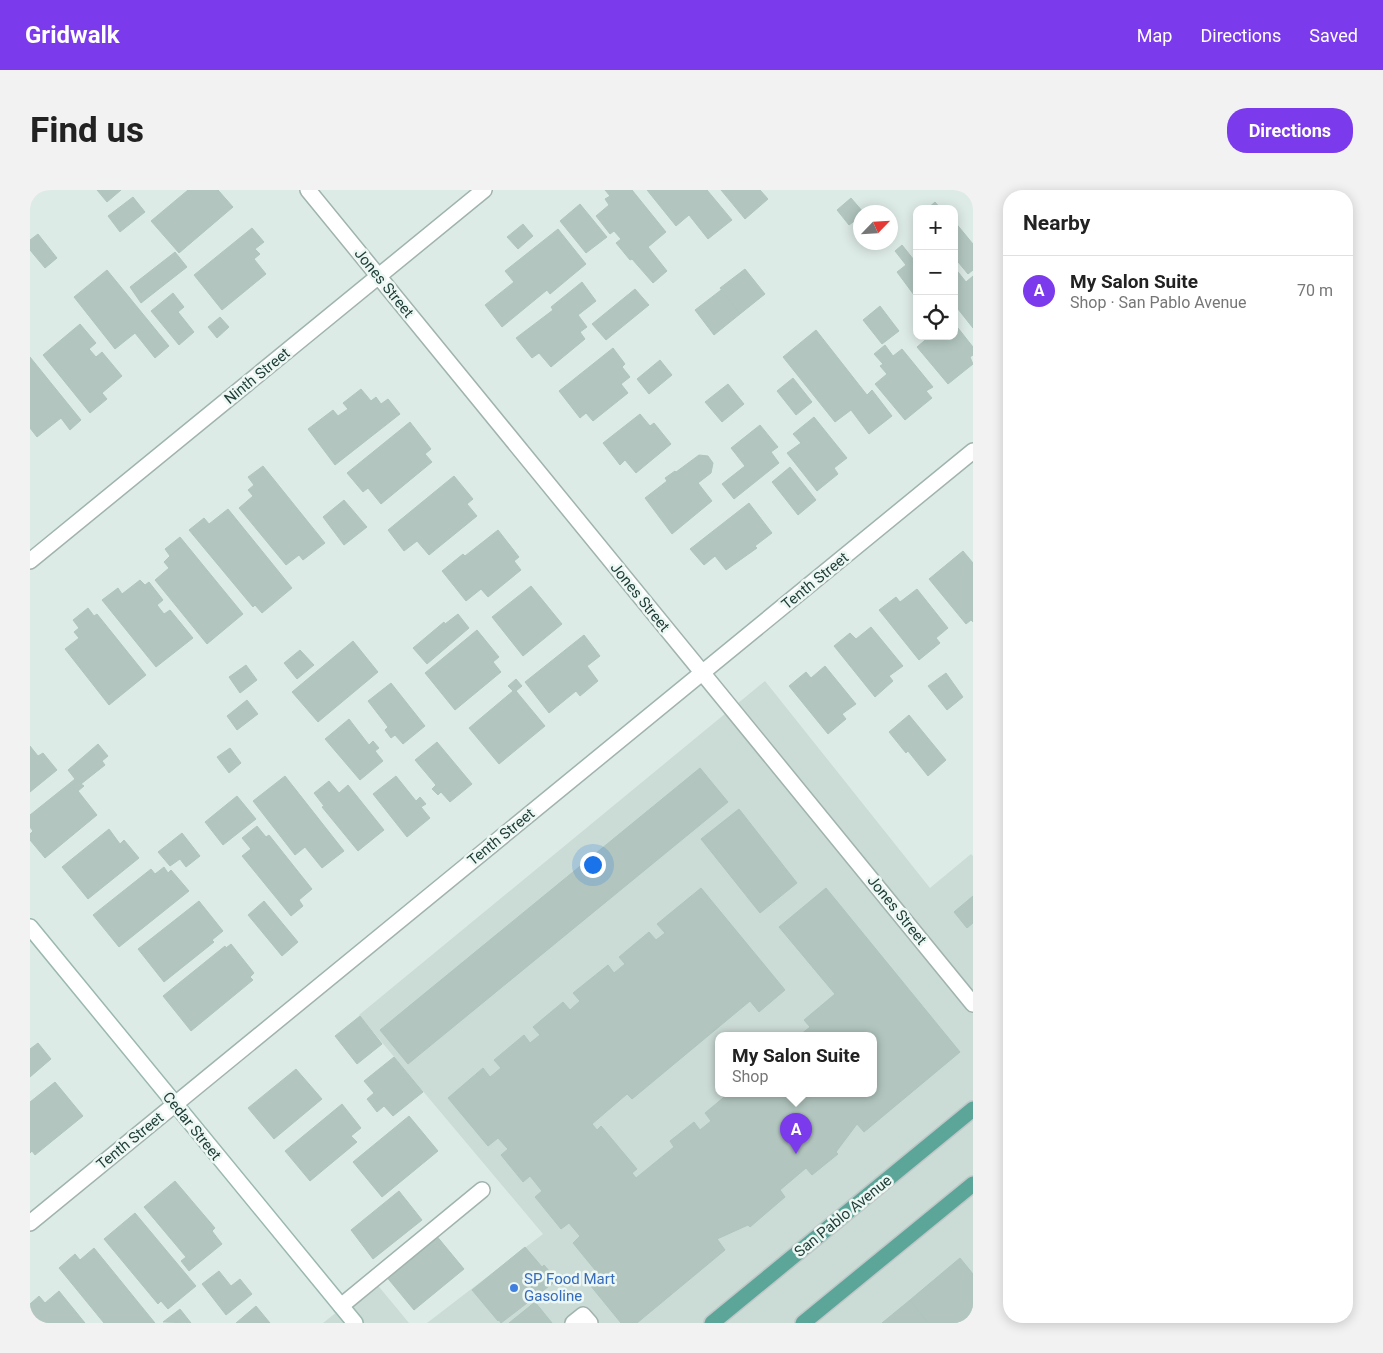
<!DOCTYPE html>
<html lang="en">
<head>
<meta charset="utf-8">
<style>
  body { margin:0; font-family:Roboto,sans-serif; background:#f2f2f2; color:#222 }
  .controls { position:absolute; right:15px; top:15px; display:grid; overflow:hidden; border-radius:10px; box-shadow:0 2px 12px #0003 }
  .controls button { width:45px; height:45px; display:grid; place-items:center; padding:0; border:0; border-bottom:1px solid #e0e0e0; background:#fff; color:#222; font:25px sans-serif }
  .compass { position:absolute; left:823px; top:15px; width:45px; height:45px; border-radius:50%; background:#fff; box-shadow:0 2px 12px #0003; rotate:65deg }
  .you { position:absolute; left:562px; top:674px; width:18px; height:18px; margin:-12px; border:4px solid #fff; border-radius:50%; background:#1a73e8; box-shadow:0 0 0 8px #1a73e833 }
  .badge { display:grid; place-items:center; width:32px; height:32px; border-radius:50%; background:#7c3aed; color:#fff; font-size:16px; font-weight:700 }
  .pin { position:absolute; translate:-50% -41px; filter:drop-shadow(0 1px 2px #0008) }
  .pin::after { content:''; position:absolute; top:26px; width:18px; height:15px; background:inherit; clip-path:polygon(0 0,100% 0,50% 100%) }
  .popup { position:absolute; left:685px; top:842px; width:162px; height:65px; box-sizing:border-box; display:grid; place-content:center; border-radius:10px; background:#fff; filter:drop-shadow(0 1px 4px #0005); font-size:16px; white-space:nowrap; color:#767676 }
  .popup b { font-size:19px; color:#222 }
  .popup::after { content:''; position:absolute; left:50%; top:100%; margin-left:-10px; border:10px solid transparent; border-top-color:#fff }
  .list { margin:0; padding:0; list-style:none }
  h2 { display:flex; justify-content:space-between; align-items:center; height:65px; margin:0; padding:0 20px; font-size:21px }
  h2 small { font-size:16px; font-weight:400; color:#767676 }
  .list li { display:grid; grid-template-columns:32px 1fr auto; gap:15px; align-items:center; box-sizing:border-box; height:70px; padding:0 20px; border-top:1px solid #e0e0e0 }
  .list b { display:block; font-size:19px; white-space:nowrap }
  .list p { margin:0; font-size:16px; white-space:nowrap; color:#767676 }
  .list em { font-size:16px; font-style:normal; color:#767676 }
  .icon { flex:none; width:28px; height:28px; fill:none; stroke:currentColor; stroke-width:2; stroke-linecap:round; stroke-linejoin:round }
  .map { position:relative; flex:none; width:943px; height:1133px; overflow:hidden; border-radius:20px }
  header { display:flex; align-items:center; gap:30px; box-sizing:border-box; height:70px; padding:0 25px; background:#7c3aed; color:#fff }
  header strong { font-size:24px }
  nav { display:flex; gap:28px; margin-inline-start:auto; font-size:18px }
  .intro { display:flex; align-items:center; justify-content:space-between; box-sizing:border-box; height:120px; padding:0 30px }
  h1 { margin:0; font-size:35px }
  .button { padding:12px 22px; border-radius:20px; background:#7c3aed; color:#fff; font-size:18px; font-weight:700 }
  main { display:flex; gap:30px; padding:0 30px }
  aside { flex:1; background:#fff; border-radius:20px; box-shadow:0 2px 12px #0003 }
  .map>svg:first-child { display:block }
  .built { fill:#cbdbd5; fill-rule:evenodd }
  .building { fill:#b2c6bf; stroke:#afc5bd }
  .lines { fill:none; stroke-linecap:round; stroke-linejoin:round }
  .lane-casing { stroke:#a0b3ae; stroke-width:18 }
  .street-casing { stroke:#a0b3ae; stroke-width:18 }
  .secondary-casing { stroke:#9bb8b0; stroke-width:18 }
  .primary-casing { stroke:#c0c8c7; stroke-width:18 }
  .lane { stroke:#fff; stroke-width:15 }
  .street { stroke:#fff; stroke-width:15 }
  .secondary { stroke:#fff; stroke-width:15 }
  .primary { stroke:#5ca699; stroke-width:15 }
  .shop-dot { fill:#3f7fe0; stroke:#edf7f3; stroke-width:2 }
  .labels { text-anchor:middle; stroke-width:5; stroke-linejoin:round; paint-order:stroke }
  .street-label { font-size:15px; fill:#1d3c36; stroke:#edf7f3 }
  .shop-label { font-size:15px; fill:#366cbe; stroke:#edf7f3; text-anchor:start }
</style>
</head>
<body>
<header>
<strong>Gridwalk</strong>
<nav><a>Map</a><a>Directions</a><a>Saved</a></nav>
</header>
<div class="intro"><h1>Find us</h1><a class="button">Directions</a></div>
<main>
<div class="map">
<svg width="943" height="1133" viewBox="0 0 943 1133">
  <rect width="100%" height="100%" fill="#ddebe6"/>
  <path class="built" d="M735,491l165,207 41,-34 2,2v467h-546l116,-89 -184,-219zM688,845h156v58h-156z
    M345,1092l34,41h-86z"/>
  <path class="building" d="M67,0h24l-14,12z
    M158,0h30l15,17 -54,46 -28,-32z
    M575,0h27l34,42 -18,15 19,24 -14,12 -21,-24 -2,1 -14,-17 5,-4 -7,-8 -4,3 -14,-18 13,-11 -4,-6 5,-3z
    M617,0h60l25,30 -24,19 -19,-24 -13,11z
    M691,0h39l8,9 -23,20z
    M103,7l12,15 -25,20 -12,-16z
    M821,8l12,14h-2v4l-12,9 -12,-15z
    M905,12l6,7h-14z
    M550,14l27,33 -21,16 -26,-32z
    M924,31l19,23v26l-5,4 -14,-17z
    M493,34l10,12 -15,13 -11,-12z
    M222,38l12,14 -9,7 5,5 -6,5 12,15 -44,36 -28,-35z
    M528,39l28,35 -36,30 -3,-4 -45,37 -17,-22 29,-23 -9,-11z
    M8,44l19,24 -12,10 -15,-18v-10z
    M872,55l12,15 -2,1 5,6v32l-20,-27 9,-7 -11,-14z
    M145,62l12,15 -46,36 -11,-16z
    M924,77l12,15 7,-6v52l-19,-24z
    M715,79l20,25 -25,20 -20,-26z
    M77,80l62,76 -14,12 -20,-25 -20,16 -41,-52z
    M552,92l14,19 -18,14 9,12 -7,5 5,7 -34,28 -12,-14 -7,5 -16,-20 37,-28 -2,-3z
    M605,99l14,16 -43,35 -14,-16z
    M691,100l19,24 -26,21 -19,-25z
    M143,103l11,14 -6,5 16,20 -15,13 -28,-34z
    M850,116l19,25 -17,13 -19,-24z
    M190,127l9,10 -12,11 -9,-11z
    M924,133l19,24v8l-3,2 3,7 -25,20 -31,-37 13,-11h24z
    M50,134l16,19 -7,6 7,8 6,-5 20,24 -20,17 5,6 -17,14 -47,-58z
    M786,140l51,65 5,-5 20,26 -23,18 -18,-24 -16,12 -52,-65z
    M855,155l8,11 9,-7 31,38 -7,4 6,7 -27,22 -30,-36 12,-10 -7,-8 3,-2 -9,-10z
    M583,158l12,16 -3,3 8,10 -9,7 7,9 -35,28 -7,-8 -6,5 -21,-27z
    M0,167l51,63 -11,10 -9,-12 -24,19 -7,-9z
    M630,170l12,15 -23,19 -12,-15z
    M763,188l19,24 -16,13 -19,-24z
    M698,194l16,20 -22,18 -17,-20z
    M331,199l10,12 5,-4 5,7 7,-5 12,15 -65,51 -27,-36 25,-19 5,6 10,-7 -5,-6z
    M610,224l10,12 4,-3 17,21 -35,29 -11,-13 -5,5 -17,-22z
    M784,227l33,41 -13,10 4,6 -21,17 -30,-38 14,-10 -8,-9z
    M380,232l21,27 -6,5 7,8 -51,42 -13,-16 -5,4 -16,-19z
    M730,235l18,22 -7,5 8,11 -45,36 -12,-15 23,-18 -14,-18z
    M669,265l9,1 5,7 -2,10 -13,10 14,18 -40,33 -27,-36 22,-17 -2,-3 10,-7 1,1z
    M233,276l62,77 -22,17 -4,-5 -13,10 -47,-57 14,-12 -5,-6 6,-5 -6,-8z
    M760,277l26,33 -18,15 -26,-33z
    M424,286l19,23 -6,5 10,12 -48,39 -12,-14 -13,10 -16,-21z
    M314,310l23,27 -23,18 -21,-28z
    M719,313l23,30 -17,13 2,2 -31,22 -11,-14 -11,9 -14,-16z
    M198,319l64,79 -30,25 -7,-8 -2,2 -64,-77 15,-12 5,6z
    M468,340l21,27 -5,4 7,9 -33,27 -7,-8 -15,12 -24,-30 21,-17 2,2z
    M150,347l63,77 -36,30 -52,-64 14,-12 -5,-6 6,-6 -5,-7z
    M933,361l10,12v59l-2,-2 -5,4 -37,-45z
    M110,390l5,5 4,-3 14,18 -6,5 7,9 6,-4 23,28 -37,29 -54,-67 16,-12 4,6z
    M501,396l31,38 -39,32 -31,-39z
    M887,399l31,39 -12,10 4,5 -21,17 -40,-50 17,-13 4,5z
    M58,418l6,8 3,-2 49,61 -37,30 -44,-56 14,-11 -5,-6 5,-4 -6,-8z
    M428,424l11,14 -42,36 -14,-16 31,-26 1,2z
    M841,437l32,39 -14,10 4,5 -18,16 -41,-51 16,-13 6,6z
    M447,440l22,27 -6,5 8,10 -46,38 -30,-37z
    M554,445l16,21 -13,10 11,15 -18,15 -4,-5 -27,22 -24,-31z
    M323,451l25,31 -60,50 -26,-30z
    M270,460l14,15 -17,14 -13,-16z
    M216,475l11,15 -17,13 -11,-16z
    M795,476l31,38 -14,10 4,5 -18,15 -39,-48 17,-14 5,6z
    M916,483l17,24 -16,13 -19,-24z
    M486,489l6,7 -6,5 29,35 -46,38 -30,-36 44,-37 -5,-5z
    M361,493l34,43 -22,18 -8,-9 -4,3 -6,-8 3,-3 -20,-26z
    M217,510l11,14 -21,16 -10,-14z
    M879,525l37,45 -18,16 -20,-25 -2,2 -17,-21z
    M319,529l20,26 4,-4 6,7 -4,3 8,10 -23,19 -35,-41z
    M407,552l35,42 -22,18 -9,-10 -3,3 -6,-6 4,-4 -21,-25z
    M68,554l10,12 -6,5 3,4 -24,19 3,2 -6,5 19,24 -52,43 -15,-18v-6l3,-3 -3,-4v-12l45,-36 -7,-9z
    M0,556l8,10 5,-3 14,17 -27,22z
    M200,558l11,15 -12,10 -12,-16z
    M670,578l28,34 -320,262 -28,-34z
    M255,586l59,75 -22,17 -17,-21 -10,8 -42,-54z
    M366,586l20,25 4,-4 6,7 -5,3 9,11 -23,19 -34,-43z
    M299,591l10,12 9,-8 36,45 -26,21 -36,-44 2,-1 -10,-13z
    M207,606l19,23 -33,26 -18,-23z
    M709,619l58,74 -37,30 -59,-74z
    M227,636l9,11 3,-2 43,54 -13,11 4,6 -12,10 -49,-60 9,-7 -9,-11z
    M79,639l11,15 4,-4 15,18 -51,41 -26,-32z
    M152,643l18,23 -14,11 -6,-8 -10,7 -12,-14z
    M134,677l4,6 3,-3 18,21 -70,56 -26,-32 58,-46 4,5z
    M671,698l84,102 -26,22 -9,-11 -118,98 -5,-5 -35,30 5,6 4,-4 36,43 -5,4 4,5 38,-31 -4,-6 24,-19 6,8 11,-9 -6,-8 24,-20h7l4,4 4,-4h130v-58h-74l10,-8 -6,-7 31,-26 -56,-67 47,-39 134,164 -96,80 -7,-8 -21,28 2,2 -26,21 -6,-7 -26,22 5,7 -35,30 -2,-2 -31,14 8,11 -88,73h-16l-31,-38 10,-9 -27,-33 7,-7 -11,-13 -8,6 -26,-32 7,-6 -12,-15 -7,6 -22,-27 7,-6 -10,-11 -10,8 -40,-48 35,-30 7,9 11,-9 -7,-8 30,-25 6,8 10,-8 -7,-8 30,-25 7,8 10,-9 -7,-8 35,-28 6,8 11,-9 -6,-7 30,-25 7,8 9,-7 -8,-9z
    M943,706v27l-6,5 -13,-16z
    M169,711l24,30 -11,9 2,2 -50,40 -26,-33z
    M234,711l34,41 -16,14 -34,-41z
    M201,754l23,29 -4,4 3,3 -62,51 -28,-35 62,-50 1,2z
    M330,826l22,28 -25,20 -22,-28z
    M8,853l13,16 -21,18v-28z
    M364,867l29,35 -30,24 -9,-10 -7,6 -10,-13 7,-6 -10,-12z
    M266,879l26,30 -48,40 -26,-31z
    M25,892l28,34 -48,39 -3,-4 -2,2v-51z
    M312,914l19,24 -10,8 6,6 -47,39 -25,-30z
    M379,926l29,35 -56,46 -29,-35z
    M145,991l40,47 -3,3 10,13 -33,27 -8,-10 5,-4 -42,-50z
    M369,1001l23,29 -49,39 -22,-29z
    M105,1023l61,73 -28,23 -7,-8 -3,3 -54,-65z
    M405,1044l29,35 -50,41 -29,-35z
    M495,1057l17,20 2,-2 13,15 -56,43 -2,-3 -1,1 -26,-31z
    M64,1058l61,75h-51l-45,-55 16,-14 5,6z
    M930,1068l13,16v49h-45l-18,-23z
    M189,1081l12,15 9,-7 12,15 -26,21 -24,-31z
    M29,1101l26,32h-55v-19l9,-8 6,7z
    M880,1110l18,23h-46z
    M505,1112l17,21h-43z
    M226,1116l14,17h-34z
    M150,1119l11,14 -28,-1z"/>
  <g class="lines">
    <g class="lane-casing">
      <path id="lane" d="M311,1116l141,-116
        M543,1133l10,-8 7,8"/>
    </g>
    <g class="street-casing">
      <path id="street" d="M278,0l665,814
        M0,371l454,-371
        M0,1033l943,-772"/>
    </g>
    <g class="secondary-casing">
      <path id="secondary" d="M0,737l325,396"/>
    </g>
    <g class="primary-casing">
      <path id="primary" d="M682,1133l261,-214
        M773,1133l170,-139"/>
    </g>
    <use href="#lane" class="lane"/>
    <use href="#street" class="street"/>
    <use href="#secondary" class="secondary"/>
    <use href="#primary" class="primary"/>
  </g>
  <circle class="shop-dot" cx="484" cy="1098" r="5"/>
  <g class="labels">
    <g class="street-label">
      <text transform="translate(354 93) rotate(51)" y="5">Jones Street</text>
      <text transform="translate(227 186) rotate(-39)" y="5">Ninth Street</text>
      <text transform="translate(785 391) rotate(-39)" y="5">Tenth Street</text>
      <text transform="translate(610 407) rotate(51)" y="5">Jones Street</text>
      <text transform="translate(471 647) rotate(-39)" y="5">Tenth Street</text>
      <text transform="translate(867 720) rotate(51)" y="5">Jones Street</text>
      <text transform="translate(162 936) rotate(51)" y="5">Cedar Street</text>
      <text transform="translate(100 951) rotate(-39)" y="5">Tenth Street</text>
      <text transform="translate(813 1026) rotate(-39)" y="5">San Pablo Avenue</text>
    </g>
    <g class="shop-label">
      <text x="494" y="1094">SP Food Mart<tspan x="494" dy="17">Gasoline</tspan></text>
    </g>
  </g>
</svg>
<div class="controls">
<button>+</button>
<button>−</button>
<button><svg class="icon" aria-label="locate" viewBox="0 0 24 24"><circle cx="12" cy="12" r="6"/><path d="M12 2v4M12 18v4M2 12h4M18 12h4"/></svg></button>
</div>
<svg class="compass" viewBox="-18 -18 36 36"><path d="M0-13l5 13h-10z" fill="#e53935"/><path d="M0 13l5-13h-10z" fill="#767676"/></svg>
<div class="you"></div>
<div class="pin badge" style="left:766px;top:964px">A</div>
<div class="popup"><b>My Salon Suite</b>Shop</div>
</div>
<aside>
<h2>Nearby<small></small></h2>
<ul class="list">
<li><span class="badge">A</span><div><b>My Salon Suite</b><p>Shop · San Pablo Avenue</p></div><em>70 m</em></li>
</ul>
</aside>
</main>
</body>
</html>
